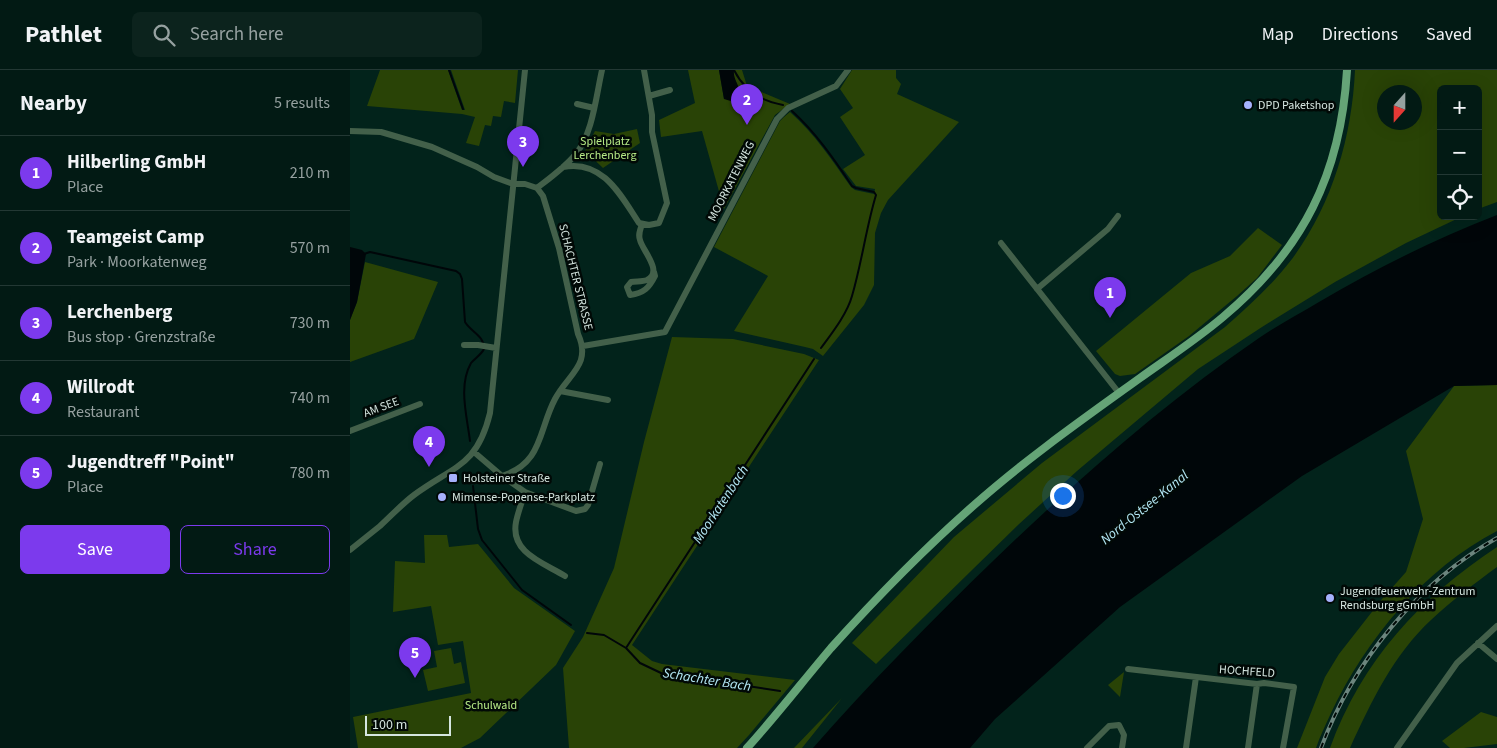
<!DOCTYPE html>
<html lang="en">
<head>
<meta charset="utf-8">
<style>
  body { margin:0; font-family:"Source Sans 3",sans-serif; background:#0c231d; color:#f1f3f6 }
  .controls { position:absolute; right:15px; top:15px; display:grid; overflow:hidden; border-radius:8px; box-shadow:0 5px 20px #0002 }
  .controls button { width:45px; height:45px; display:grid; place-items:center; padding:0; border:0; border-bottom:1px solid #233834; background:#021a14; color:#f1f3f6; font:25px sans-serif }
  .compass { position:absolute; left:1027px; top:15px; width:45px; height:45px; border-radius:50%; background:#021a14; box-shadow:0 5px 20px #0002; rotate:201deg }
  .scale { position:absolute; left:15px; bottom:12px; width:86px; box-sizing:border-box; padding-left:5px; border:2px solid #d5e6e0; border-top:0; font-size:14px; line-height:18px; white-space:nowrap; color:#d5e6e0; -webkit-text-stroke:4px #010906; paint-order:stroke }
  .you { position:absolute; left:712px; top:425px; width:18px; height:18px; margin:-12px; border:4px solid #fff; border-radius:50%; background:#1a73e8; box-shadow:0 0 0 8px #1a73e833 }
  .badge { display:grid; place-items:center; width:32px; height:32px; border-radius:50%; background:#7c3aed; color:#fff; font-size:16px; font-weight:700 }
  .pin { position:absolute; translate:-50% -41px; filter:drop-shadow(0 1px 2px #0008) }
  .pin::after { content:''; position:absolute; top:26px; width:18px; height:15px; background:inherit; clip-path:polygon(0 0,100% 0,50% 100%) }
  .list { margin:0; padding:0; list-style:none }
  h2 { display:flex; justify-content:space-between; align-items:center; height:65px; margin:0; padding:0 20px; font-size:21px }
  h2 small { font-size:16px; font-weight:400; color:#96a1a0 }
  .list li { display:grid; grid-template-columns:32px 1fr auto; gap:15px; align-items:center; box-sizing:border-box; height:75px; padding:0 20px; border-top:1px solid #233834 }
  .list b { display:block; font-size:19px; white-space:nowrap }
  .list p { margin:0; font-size:16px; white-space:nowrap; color:#96a1a0 }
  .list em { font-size:16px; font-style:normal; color:#96a1a0 }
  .actions { display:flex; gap:10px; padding:15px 20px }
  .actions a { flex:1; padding:11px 0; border:1px solid #7c3aed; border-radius:8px; text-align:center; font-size:18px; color:#7c3aed }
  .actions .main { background:#7c3aed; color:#fff }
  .icon { flex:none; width:28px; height:28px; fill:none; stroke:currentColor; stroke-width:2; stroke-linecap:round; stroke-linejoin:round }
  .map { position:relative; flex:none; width:1147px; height:678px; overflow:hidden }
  header { display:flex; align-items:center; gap:30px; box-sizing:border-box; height:70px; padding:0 25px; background:#021a14; border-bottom:1px solid #233834 }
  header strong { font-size:24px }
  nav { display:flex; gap:28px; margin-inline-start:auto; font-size:18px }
  .search { width:350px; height:45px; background:#0c231d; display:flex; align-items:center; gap:12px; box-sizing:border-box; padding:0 18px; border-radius:8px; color:#96a1a0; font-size:19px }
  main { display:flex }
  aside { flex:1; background:#021a14 }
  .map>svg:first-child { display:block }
  .green { fill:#294306; fill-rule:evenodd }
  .water { fill:#000609 }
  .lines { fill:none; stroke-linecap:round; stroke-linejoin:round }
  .stream { stroke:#000609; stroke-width:2 }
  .minor { stroke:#43604a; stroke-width:6 }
  .major { stroke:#65a477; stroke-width:8 }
  .rail-casing { stroke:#6c857e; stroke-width:4 }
  .rail { stroke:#010906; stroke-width:2; stroke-dasharray:5.5; stroke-linecap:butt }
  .poi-dot { fill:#a6b1fc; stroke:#010906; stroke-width:2 }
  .labels { text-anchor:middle; stroke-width:5; stroke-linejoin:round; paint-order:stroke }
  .poi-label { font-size:12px; fill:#d5e6e0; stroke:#010906; text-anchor:start }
  .park-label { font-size:12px; fill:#b7eb87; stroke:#010906 }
  .street-label { font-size:12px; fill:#d5e6e0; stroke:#010906 }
  .water-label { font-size:14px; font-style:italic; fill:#b3e7f4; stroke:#010906 }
</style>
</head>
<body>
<header>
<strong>Pathlet</strong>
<div class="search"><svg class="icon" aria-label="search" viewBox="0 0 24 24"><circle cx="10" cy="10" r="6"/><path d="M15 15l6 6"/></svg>Search here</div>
<nav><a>Map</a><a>Directions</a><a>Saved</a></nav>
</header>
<main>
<aside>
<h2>Nearby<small>5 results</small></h2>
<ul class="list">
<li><span class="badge">1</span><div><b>Hilberling GmbH</b><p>Place</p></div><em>210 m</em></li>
<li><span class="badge">2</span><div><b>Teamgeist Camp</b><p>Park · Moorkatenweg</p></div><em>570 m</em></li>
<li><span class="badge">3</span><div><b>Lerchenberg</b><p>Bus stop · Grenzstraße</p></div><em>730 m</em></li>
<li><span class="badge">4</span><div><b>Willrodt</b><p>Restaurant</p></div><em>740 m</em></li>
<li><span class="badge">5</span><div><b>Jugendtreff &quot;Point&quot;</b><p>Place</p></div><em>780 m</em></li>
</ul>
<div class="actions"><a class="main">Save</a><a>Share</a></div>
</aside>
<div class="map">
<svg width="1147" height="678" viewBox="0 0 1147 678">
  <rect width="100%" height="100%" fill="#02231b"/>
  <path class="green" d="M30,0h68l14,40h3l-14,-40h67l-3,33 -11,-2 -3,16 -8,-1 -2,10 -6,-1 -6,21 -13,-3 9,-26 -13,-3 -95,-8z
    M338,0h31l5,29 16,-7 -7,-17 1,-5h8l5,16 43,18 -15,11 -51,94 -22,-78 -41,6 -2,-17 36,-17z
    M502,0h44v8l5,6 -4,10 62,28 -71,78 -7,13 -6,20 -1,52 -10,20 -41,51 -10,-7 -8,-2 -71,-16 34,-55 -54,-29 66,-126 4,-4 6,-5c25,22 42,48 61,75l4,3 19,4 1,-5 -19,-3 -13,-17 22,-14 -25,-38 13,-9 -13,-19z
    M1005,0h142v132l-19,7v-120h-37v127h22l-57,27 -71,39 -73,45 -64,42 -121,102 -59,54 -142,139 -24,-21 102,-106 88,-74 183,-136c24,-21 48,-43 67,-68 40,-54 60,-122 63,-189zM1034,22h30v30h-30z
    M287,59l3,14 -37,25 -18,-17 10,-20 19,3z
    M908,158l24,17 -25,33 -20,18 -48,40 -54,38 -15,2 -5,-2 -19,-23 95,-78 39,-17z
    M15,192l73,20 -24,57 -64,23v-42l7,-18z
    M322,267l61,2 71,15 15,6 -187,285 20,16 10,3 133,16 -46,55 -12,13h-168l-6,-80 20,-31 31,-69 30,-126z
    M1147,315v146c-73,38 -131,108 -166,182 -5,11 -11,23 -15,35h-19l28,-71 14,-23 43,-55 24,-27 17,-53 -17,-68 48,-65z
    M74,465h23l2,12 29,-3 36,44 61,43 -19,34 -76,73 -19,10h-103l-5,-31 118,-24 -8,-52 -25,4 -7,-39 -38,6 2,-51 30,2z
    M1147,477v20c-23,17 -45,33 -66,53 -37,34 -60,82 -81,128h-20c32,-88 90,-150 167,-201z
    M101,578l3,16 7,-2 4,21 -37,8 -5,-21 14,-3 -3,-16z
    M774,602l-4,25 -12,-12z
    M492,628l-40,50h-8z
    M1131,642l16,5v27l-33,4h-14l-8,-7z"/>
  <path class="water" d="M369,0h15c-2,11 11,20 4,31l-4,1 -10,-3z
    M1147,145v170l-43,1 -152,90 -182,131 -125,112 -25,29h-157c57,-65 118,-127 180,-187 83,-80 170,-157 266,-223 19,-13 40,-24 60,-36 58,-34 116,-63 178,-87z
    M0,177l12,3 4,4 -9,48 -7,18z"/>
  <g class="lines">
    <path class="stream" d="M99,0l14,39
      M384,0c10,20 26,31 49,35
      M442,41c24,22 42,48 60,75l4,2 18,4 2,3c-10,33 -14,67 -24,101 -5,18 -20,37 -31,52
      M14,184l6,-2 86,19 4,3 2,5 3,43c7,11 19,13 19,27 -3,6 -9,9 -13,14 -13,23 -4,53 -1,78
      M123,416l5,43 4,11 40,50 49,35
      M237,563l17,2 22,13 14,15 21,10 119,18
      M276,578l188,-289"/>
    <path class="minor" d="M299,26l21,-6
      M227,34l17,4
      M0,61l31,1 51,15 45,20 17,10 19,7h12l12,4 6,8 16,52 19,86c14,31 -10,40 -23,65 -17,32 -12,64 -53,77l-28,-24
      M213,97c40,-8 58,29 76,56l10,2 10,-2 8,-20 -15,-71v-17l-8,-45
      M187,118c13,-10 27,-20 38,-33 18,-21 21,-59 27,-85
      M292,154c-2,6 -4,11 -2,16 2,10 24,32 7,40 -5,2 -11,1 -16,2l-4,5 3,8c14,-2 19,-7 25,-19l-1,-4
      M651,173l118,150
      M687,219l71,-60 10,-13
      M114,275h14l18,3
      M233,276l82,-14 112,-213 11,-11 48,-22 12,-16
      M210,321l48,9
      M0,361l70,-27
      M152,406l23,16 51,19 9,-2 3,-4 12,-41
      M175,422c-3,10 -7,20 -9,30 -6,31 28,41 49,54
      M0,480c10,-8 20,-16 30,-24 11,-10 22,-22 34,-31 39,-29 63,-28 76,-82l35,-343
      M1128,573l19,16
      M778,599l129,15 7,-1 30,4 -11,61
      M737,678l22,-22 10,-1 5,10 -2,13
      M836,678l10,-71
      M898,678l9,-64
      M1047,678l60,-85 40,-37"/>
    <path class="major" d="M397,678c29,-32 56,-67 84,-100 45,-50 92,-98 142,-142 53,-47 110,-87 167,-128 28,-20 57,-39 83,-61 80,-67 118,-143 124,-247"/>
    <g class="rail-casing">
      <path id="rail" d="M971,678c32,-86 96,-165 176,-210"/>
    </g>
    <use href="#rail" class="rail"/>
  </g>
  <g class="poi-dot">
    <circle cx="898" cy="35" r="5"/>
    <rect x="98" y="403" width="10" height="10" rx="2.5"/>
    <circle cx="92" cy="427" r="5"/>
    <circle cx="980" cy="528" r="5"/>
  </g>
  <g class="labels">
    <g class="poi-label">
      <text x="908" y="39">DPD Paketshop</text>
      <text x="113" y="412">Holsteiner Straße</text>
      <text x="102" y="431">Mimense-Popense-Parkplatz</text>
      <text x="990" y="525">Jugendfeuerwehr-Zentrum<tspan x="990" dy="14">Rendsburg gGmbH</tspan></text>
    </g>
    <g class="park-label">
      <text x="255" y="75">Spielplatz<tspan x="255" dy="14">Lerchenberg</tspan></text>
      <text x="141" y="639">Schulwald</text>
    </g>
    <g class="street-label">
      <text transform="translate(381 111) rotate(-63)" y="4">MOORKATENWEG</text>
      <text transform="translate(226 207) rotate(76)" y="4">SCHACHTER STRASSE</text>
      <text transform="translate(31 337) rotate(-21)" y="4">AM SEE</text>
      <text transform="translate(897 601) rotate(4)" y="4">HOCHFELD</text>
    </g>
    <g class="water-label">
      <text transform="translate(370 434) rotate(-57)" y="5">Moorkatenbach</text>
      <text transform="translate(794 437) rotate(-39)" y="5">Nord-Ostsee-Kanal</text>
      <text transform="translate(357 609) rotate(9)" y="5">Schachter Bach</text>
    </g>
  </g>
</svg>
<div class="controls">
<button>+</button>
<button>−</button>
<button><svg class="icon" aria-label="locate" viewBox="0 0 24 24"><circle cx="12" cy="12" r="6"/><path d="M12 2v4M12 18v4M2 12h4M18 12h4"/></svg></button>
</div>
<svg class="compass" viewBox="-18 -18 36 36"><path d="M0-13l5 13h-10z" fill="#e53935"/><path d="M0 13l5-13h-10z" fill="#96a1a0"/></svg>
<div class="scale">100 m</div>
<div class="you"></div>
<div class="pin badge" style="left:760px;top:248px">1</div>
<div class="pin badge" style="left:397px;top:55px">2</div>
<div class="pin badge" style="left:173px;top:97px">3</div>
<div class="pin badge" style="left:79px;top:397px">4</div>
<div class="pin badge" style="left:65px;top:608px">5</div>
</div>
</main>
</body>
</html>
